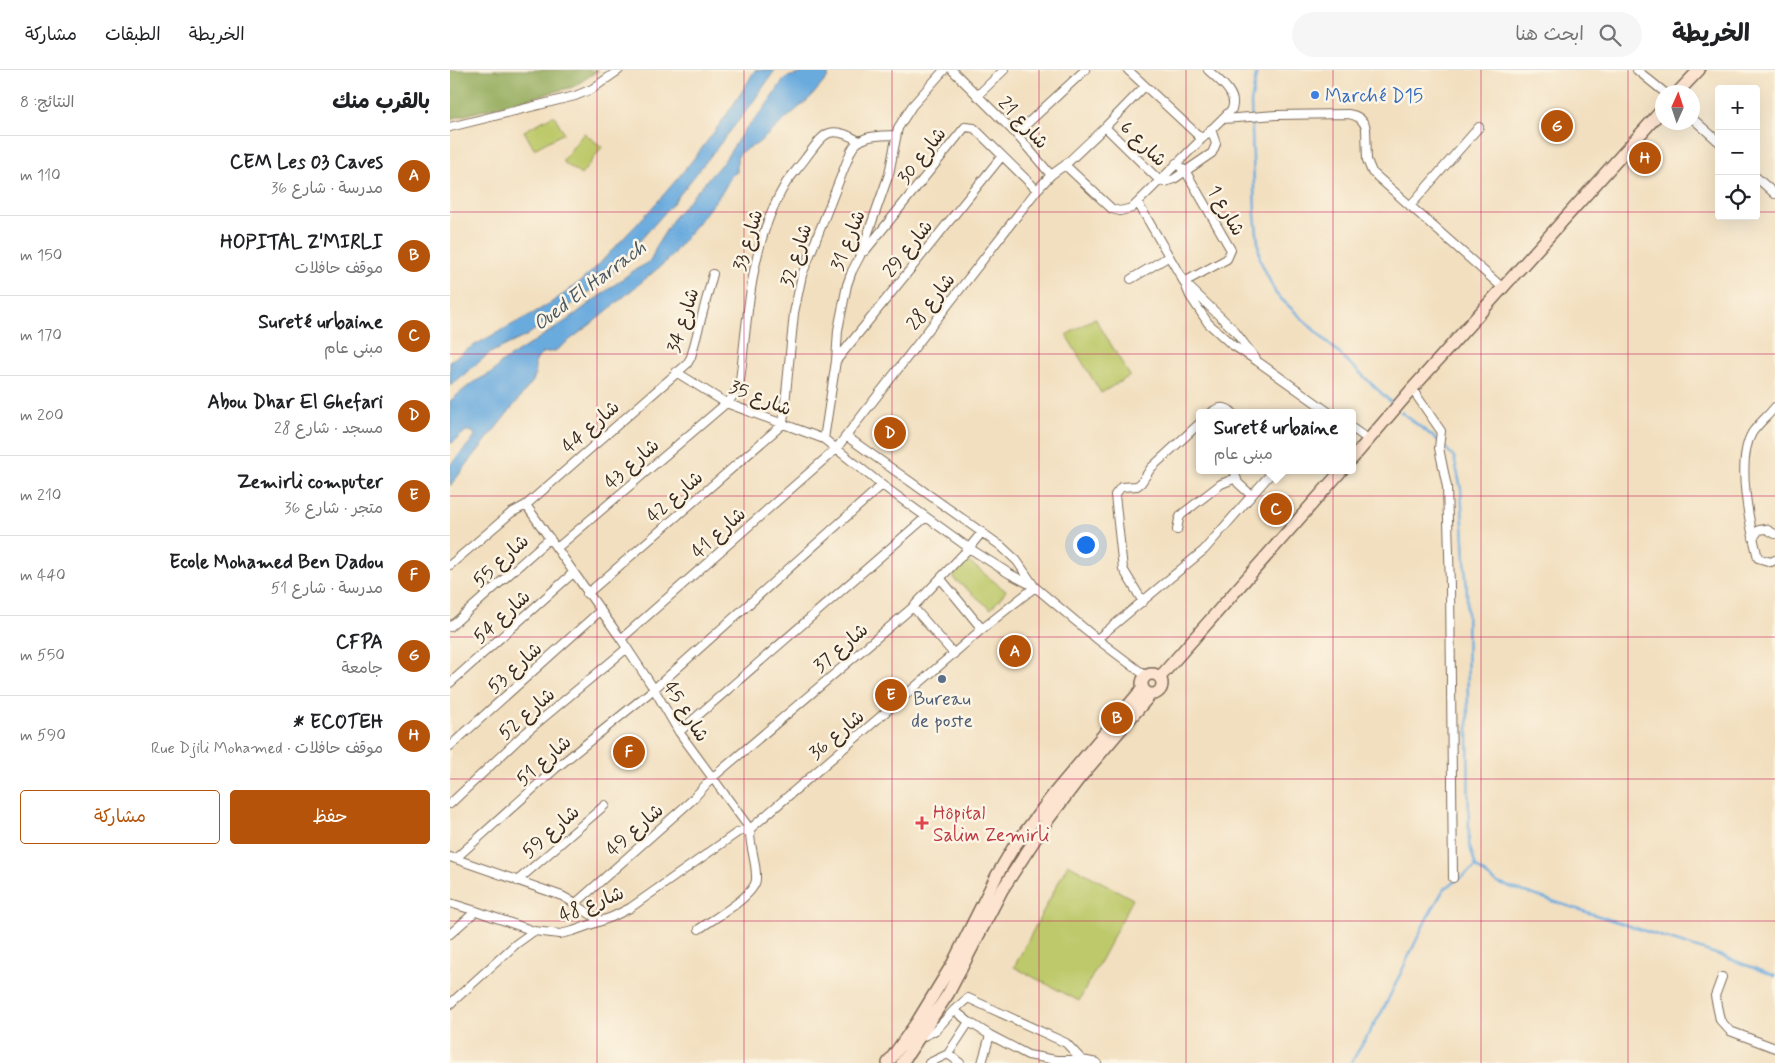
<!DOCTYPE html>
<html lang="ar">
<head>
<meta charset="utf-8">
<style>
  body { margin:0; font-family:Mynerve,"Playpen Sans Arabic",sans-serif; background:#f6f6f6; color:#202124; direction:rtl }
  .controls { position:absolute; right:15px; top:15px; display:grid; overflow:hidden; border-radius:5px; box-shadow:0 5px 20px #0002 }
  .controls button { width:45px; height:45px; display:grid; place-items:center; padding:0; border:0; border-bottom:1px solid #e0e0e0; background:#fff; color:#202124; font:25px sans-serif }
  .compass { position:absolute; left:1205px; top:15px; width:45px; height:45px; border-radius:50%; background:#fff; box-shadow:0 5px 20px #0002; rotate:3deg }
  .you { position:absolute; left:635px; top:474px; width:18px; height:18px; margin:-12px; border:4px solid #fff; border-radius:50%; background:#1a73e8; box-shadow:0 0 0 8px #1a73e833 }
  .badge { display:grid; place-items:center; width:32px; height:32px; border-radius:50%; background:#b45309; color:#fff; font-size:16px; font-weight:700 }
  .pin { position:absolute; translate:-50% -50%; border:2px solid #fff; box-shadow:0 1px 5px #0006 }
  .popup { position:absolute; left:746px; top:339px; width:160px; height:65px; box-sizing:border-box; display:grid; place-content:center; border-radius:5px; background:#fff; filter:drop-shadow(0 1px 4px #0005); font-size:16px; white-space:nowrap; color:#757577 }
  .popup b { font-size:19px; color:#202124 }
  .popup::after { content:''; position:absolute; left:50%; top:100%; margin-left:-10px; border:10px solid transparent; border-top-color:#fff }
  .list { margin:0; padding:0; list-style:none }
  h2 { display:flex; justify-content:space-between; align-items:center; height:65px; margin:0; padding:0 20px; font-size:21px }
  h2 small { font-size:16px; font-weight:400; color:#757577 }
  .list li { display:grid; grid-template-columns:32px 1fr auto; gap:15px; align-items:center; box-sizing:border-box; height:80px; padding:0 20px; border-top:1px solid #e0e0e0 }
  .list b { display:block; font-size:19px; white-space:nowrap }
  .list p { margin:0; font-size:16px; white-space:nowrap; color:#757577 }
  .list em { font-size:16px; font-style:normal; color:#757577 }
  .actions { display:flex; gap:10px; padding:15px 20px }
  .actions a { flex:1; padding:11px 0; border:1px solid #b45309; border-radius:5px; text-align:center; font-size:18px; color:#b45309 }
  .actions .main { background:#b45309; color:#fff }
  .icon { flex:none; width:28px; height:28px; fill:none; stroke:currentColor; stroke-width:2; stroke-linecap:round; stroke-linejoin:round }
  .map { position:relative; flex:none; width:1325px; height:993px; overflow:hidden; direction:ltr }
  header { display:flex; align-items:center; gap:30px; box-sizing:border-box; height:70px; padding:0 25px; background:#fff; border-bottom:1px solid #e0e0e0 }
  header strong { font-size:24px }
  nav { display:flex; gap:28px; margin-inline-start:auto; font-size:18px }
  .search { width:350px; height:45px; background:#f6f6f6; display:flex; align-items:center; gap:12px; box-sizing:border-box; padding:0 18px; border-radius:28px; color:#757577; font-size:19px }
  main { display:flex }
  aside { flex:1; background:#fff }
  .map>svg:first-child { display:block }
  .green { fill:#bdc96a; stroke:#7c7a44 }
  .forest { fill:#96ad5e; stroke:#686c3e }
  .water { fill:#6aabde; stroke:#526a7e }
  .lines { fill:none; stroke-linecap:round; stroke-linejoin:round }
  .stream { stroke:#6aabde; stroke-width:2.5 }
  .street-casing { stroke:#7b6956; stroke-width:10 }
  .secondary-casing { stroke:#7b6956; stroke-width:14 }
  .street { stroke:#fff; stroke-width:8 }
  .secondary { stroke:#fde4d1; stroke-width:11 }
  .grid { fill:none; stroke:#c2185b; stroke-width:1; stroke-opacity:0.55 }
  .shop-dot { fill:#3f7fe0; stroke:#fcf5e5; stroke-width:2 }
  .service-dot { fill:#5c6f8a; stroke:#fcf5e5; stroke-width:2 }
  .health-dot { fill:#e0444e; stroke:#fcf5e5; stroke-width:2 }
  .labels { text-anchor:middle; stroke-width:5; stroke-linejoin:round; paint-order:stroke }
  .shop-label { font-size:19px; fill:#366cbe; stroke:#fcf5e5; text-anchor:start }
  .street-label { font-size:19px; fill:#3b2a1e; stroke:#fcf5e5 }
  .service-label { font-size:19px; fill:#4e5e75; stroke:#fcf5e5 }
  .health-label { font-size:19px; fill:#be3a42; stroke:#fcf5e5; text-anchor:start }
  .water-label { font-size:20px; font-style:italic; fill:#4b5761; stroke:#fcf5e5 }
</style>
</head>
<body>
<header>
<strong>الخريطة</strong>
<div class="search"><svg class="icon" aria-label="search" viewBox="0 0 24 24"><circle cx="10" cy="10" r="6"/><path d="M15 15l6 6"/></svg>ابحث هنا</div>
<nav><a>الخريطة</a><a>الطبقات</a><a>مشاركة</a></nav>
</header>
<main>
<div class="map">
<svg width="1325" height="993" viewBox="0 0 1325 993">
  <rect width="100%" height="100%" fill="#fcf5e5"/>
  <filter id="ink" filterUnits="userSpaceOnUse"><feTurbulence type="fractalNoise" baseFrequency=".02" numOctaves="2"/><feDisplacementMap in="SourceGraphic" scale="10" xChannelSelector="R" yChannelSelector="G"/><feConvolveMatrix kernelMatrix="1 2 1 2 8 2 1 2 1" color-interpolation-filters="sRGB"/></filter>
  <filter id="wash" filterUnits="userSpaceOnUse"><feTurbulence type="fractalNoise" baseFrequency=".0096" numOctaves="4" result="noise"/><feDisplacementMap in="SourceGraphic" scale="20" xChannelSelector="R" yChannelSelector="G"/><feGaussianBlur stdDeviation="1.12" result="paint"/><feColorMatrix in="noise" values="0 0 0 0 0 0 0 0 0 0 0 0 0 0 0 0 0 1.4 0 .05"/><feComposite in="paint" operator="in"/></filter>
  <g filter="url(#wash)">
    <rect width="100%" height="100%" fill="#f2dfbf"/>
    <path class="green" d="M104,45l10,18 -30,16 -10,-18z
      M134,63l18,14 -21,28 -19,-14z
      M645,248l35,58 -29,17 -35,-58z
      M517,490l39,31 -15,18 -38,-31z
      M618,794l65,35 -54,102 -65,-34z"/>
    <path class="forest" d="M0,0h149l-26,17 -123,32z"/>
    <path class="water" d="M305,0h20l-24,35 -82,103 -58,65 -10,10 -75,53 -36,17 -40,33v-25c42,-30 93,-47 132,-81 13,-10 23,-23 35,-35 50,-51 102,-113 138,-175z
      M355,0h24l-1,7 -17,20 -54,47 -15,7 -5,7v14l-5,3 -9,16 -55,69 -77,64 -36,27 -12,2 -5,5 -3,5v12l-2,6 -83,105v-21l24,-27 1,-4 -5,-3h-4l-14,12h-2v-42l22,-18 21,-11 9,-10 64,-41 67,-50 13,-7 5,-4 6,-15 18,-29 49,-55 21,-32 18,-19 19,-28 5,-5 13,-3z"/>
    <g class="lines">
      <path class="stream" d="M807,0l-6,33 4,112 5,45 16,34 118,111
        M951,342l39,30 14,15 7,32 6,105 2,249 7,24 21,16 225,73 53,20
        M901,993l33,-55 43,-90 17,-29 32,-22"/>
    </g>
  </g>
  <g filter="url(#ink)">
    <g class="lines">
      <g class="street-casing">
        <path id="street" d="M502,0l64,64 35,41
          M678,0l73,68
          M1187,0l27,22
          M527,26l27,-26
          M1242,48l27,24
          M773,49l53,-4 72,-1c9,1 15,5 18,14l1,32 5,12 131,116
          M0,57l125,-31 17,-7 27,-19
          M655,57l55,54 5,1 9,-3 38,-26 4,-9 -5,-15
          M566,64l69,-64
          M726,93l10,9 45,78 -4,9 -43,23
          M615,95l47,44 8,2 12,-3 100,-99c6,-16 -14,-29 -24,-39
          M1306,107l19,17
          M688,133l46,79 6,14 18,27 23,21 26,17 73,52
          M960,136l69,-79
          M415,181l100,-124 9,1 63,62
          M681,209l37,-22
          M735,213l48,46 23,30
          M386,291l166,-205
          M226,302l50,31 98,36 58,46 87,63 41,26 25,13 62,52 49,37
          M962,319l29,42 -2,17 8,39 3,99 3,292
          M1325,337c-7,9 -17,17 -23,26 -17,29 -2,93 6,125l13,4 4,-2
          M761,343c7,-7 15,-7 22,0
          M902,358l17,12
          M396,366l155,110 16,15 17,25
          M374,369l12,-78 2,-31 9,-45 5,-14 8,-15 29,-82 9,-46 14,-22 32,-36
          M784,400l4,13 13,12
          M76,435l95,134 33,50 25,43 71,97c-1,17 7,33 6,50 0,16 -43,40 -57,50
          M727,460l2,-11 2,-4 40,-31 15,-6
          M1303,468l6,-8 7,-1 9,5
          M107,478l173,-148 8,-12 2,-7c8,-67 10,-138 46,-198 6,-8 13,-16 19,-24 19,-25 23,-36 54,-18
          M0,495l61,-52 15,-8 161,-141 4,-7 22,-83
          M491,509l41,50
          M137,524l196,-170 11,-111 8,-38 49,-124c8,-17 28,-15 45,-16
          M693,532l-20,-33 -8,-74 6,-8 16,-1 4,-3 10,-15 49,-45
          M463,537l41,47
          M0,557l100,-89
          M171,569l215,-190 201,-259 14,-15 14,-10 40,-38 40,-41
          M647,569l107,-89 70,-80
          M0,613l123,-110
          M229,662l247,-215
          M0,676l150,-135
          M0,734l74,-70 102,-85
          M0,787l112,39c14,7 24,17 38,24
          M5,789l100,-90 99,-80 228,-204
          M67,811l88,-76
          M0,833l26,8 58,20
          M126,833l115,-102 21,-23 201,-171 56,-59 13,-16
          M0,864l26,-23
          M1272,907l-7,19 5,24 10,11 45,17
          M0,934l66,-60 18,-13 26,3 13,-3 39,-14 18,-9 108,-76 12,-3 232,-200 53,-42
          M519,952l21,13 -8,28
          M540,965l38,20 28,5h26l2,2
          M470,968l16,-8 18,-20 14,-12 98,45 16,17 15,3
          M498,984l12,9
          M479,993l19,-9 21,-32 -15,-12"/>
      </g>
      <g class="secondary-casing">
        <path id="secondary" d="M1228,22l21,-22
          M902,389l60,-70 250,-279
          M692 614a10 10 0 1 1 20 0a10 10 0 1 1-20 0Z
          M710,607l182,-207
          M438,993l29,-41 36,-59 44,-88 16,-27 43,-57 87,-103
          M452,993l46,-69 54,-104 45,-69 31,-41 73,-86"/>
      </g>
      <use href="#street" class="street"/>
      <use href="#secondary" class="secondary"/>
    </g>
  </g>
  <path class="grid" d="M147,0v993M294,0v993M442,0v993M589,0v993M736,0v993M883,0v993M1031,0v993M1178,0v993M0,142h1269M1306,142h19M0,284h1325M0,426h1325M0,567h1325M0,709h1325M0,851h1325"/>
  <circle class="shop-dot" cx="865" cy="25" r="5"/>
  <circle class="service-dot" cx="492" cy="609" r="5"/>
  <path class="health-dot" d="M469.5 745.5h5v5h5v5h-5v5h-5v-5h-5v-5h5z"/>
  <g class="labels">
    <g class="shop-label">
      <text x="875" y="32">Marché D15</text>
    </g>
    <g class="street-label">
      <text transform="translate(574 52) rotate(47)" y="7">شارع 21</text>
      <text transform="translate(694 73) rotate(44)" y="7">شارع 6</text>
      <text transform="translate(471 85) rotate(-52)" y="7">شارع 30</text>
      <text transform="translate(777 140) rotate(60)" y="7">شارع 1</text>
      <text transform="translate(297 170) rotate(-73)" y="7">شارع 33</text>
      <text transform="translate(397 170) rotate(-68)" y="7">شارع 31</text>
      <text transform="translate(457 178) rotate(-51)" y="7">شارع 29</text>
      <text transform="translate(345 185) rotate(-72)" y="7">شارع 32</text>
      <text transform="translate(480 231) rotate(-52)" y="7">شارع 28</text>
      <text transform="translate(232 250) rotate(-72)" y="7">شارع 34</text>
      <text transform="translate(311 327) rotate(22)" y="7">شارع 35</text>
      <text transform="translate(140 356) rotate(-41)" y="7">شارع 44</text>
      <text transform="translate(181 393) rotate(-41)" y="7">شارع 43</text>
      <text transform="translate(224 426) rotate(-41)" y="7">شارع 42</text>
      <text transform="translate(268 462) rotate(-42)" y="7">شارع 41</text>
      <text transform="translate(50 490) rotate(-42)" y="7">شارع 55</text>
      <text transform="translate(51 546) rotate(-42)" y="7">شارع 54</text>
      <text transform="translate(390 577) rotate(-40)" y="7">شارع 37</text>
      <text transform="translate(64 597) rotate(-42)" y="7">شارع 53</text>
      <text transform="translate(237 641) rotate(58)" y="7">شارع 45</text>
      <text transform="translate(76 643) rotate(-41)" y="7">شارع 52</text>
      <text transform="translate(386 664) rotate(-40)" y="7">شارع 36</text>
      <text transform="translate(93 690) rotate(-41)" y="7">شارع 51</text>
      <text transform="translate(184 759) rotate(-41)" y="7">شارع 49</text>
      <text transform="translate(100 761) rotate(-41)" y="7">شارع 59</text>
      <text transform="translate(141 833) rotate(-21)" y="7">شارع 48</text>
    </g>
    <g class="service-label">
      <text x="492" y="635">Bureau<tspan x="492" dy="22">de poste</tspan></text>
    </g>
    <g class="health-label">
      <text x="483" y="749">Hôpital<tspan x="483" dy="22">Salim Zemirli</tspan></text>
    </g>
    <g class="water-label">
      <text transform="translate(139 215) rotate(-37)" y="7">Oued El Harrach</text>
    </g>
  </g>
</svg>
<div class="controls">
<button>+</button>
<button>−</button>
<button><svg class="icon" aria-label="locate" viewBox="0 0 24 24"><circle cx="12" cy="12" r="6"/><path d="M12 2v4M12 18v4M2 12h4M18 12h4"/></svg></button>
</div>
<svg class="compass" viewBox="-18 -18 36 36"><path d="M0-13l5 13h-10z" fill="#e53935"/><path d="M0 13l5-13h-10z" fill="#757577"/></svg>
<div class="you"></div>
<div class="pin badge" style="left:565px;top:581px">A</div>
<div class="pin badge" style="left:667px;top:648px">B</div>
<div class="pin badge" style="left:826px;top:439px">C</div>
<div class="popup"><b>Sureté urbaine</b>مبنى عام</div>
<div class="pin badge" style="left:440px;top:363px">D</div>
<div class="pin badge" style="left:441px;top:625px">E</div>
<div class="pin badge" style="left:179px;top:682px">F</div>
<div class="pin badge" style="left:1107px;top:56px">G</div>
<div class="pin badge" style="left:1195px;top:88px">H</div>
</div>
<aside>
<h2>بالقرب منك<small>النتائج: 8</small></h2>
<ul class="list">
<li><span class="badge">A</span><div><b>CEM Les 03 Caves</b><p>مدرسة · شارع 36</p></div><em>110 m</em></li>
<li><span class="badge">B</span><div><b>HOPITAL Z'MIRLI</b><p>موقف حافلات</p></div><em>150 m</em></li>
<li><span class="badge">C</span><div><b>Sureté urbaine</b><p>مبنى عام</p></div><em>170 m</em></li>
<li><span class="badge">D</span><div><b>Abou Dhar El Ghefari</b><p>مسجد · شارع 28</p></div><em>200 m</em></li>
<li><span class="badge">E</span><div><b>Zemirli computer</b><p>متجر · شارع 36</p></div><em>210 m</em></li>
<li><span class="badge">F</span><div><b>Ecole Mohamed Ben Dadou</b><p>مدرسة · شارع 51</p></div><em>440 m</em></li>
<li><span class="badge">G</span><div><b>CFPA</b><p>جامعة</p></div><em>550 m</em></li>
<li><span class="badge">H</span><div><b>ECOTEH *</b><p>موقف حافلات · Rue Djili Mohamed</p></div><em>590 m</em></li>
</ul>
<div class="actions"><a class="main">حفظ</a><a>مشاركة</a></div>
</aside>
</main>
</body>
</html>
